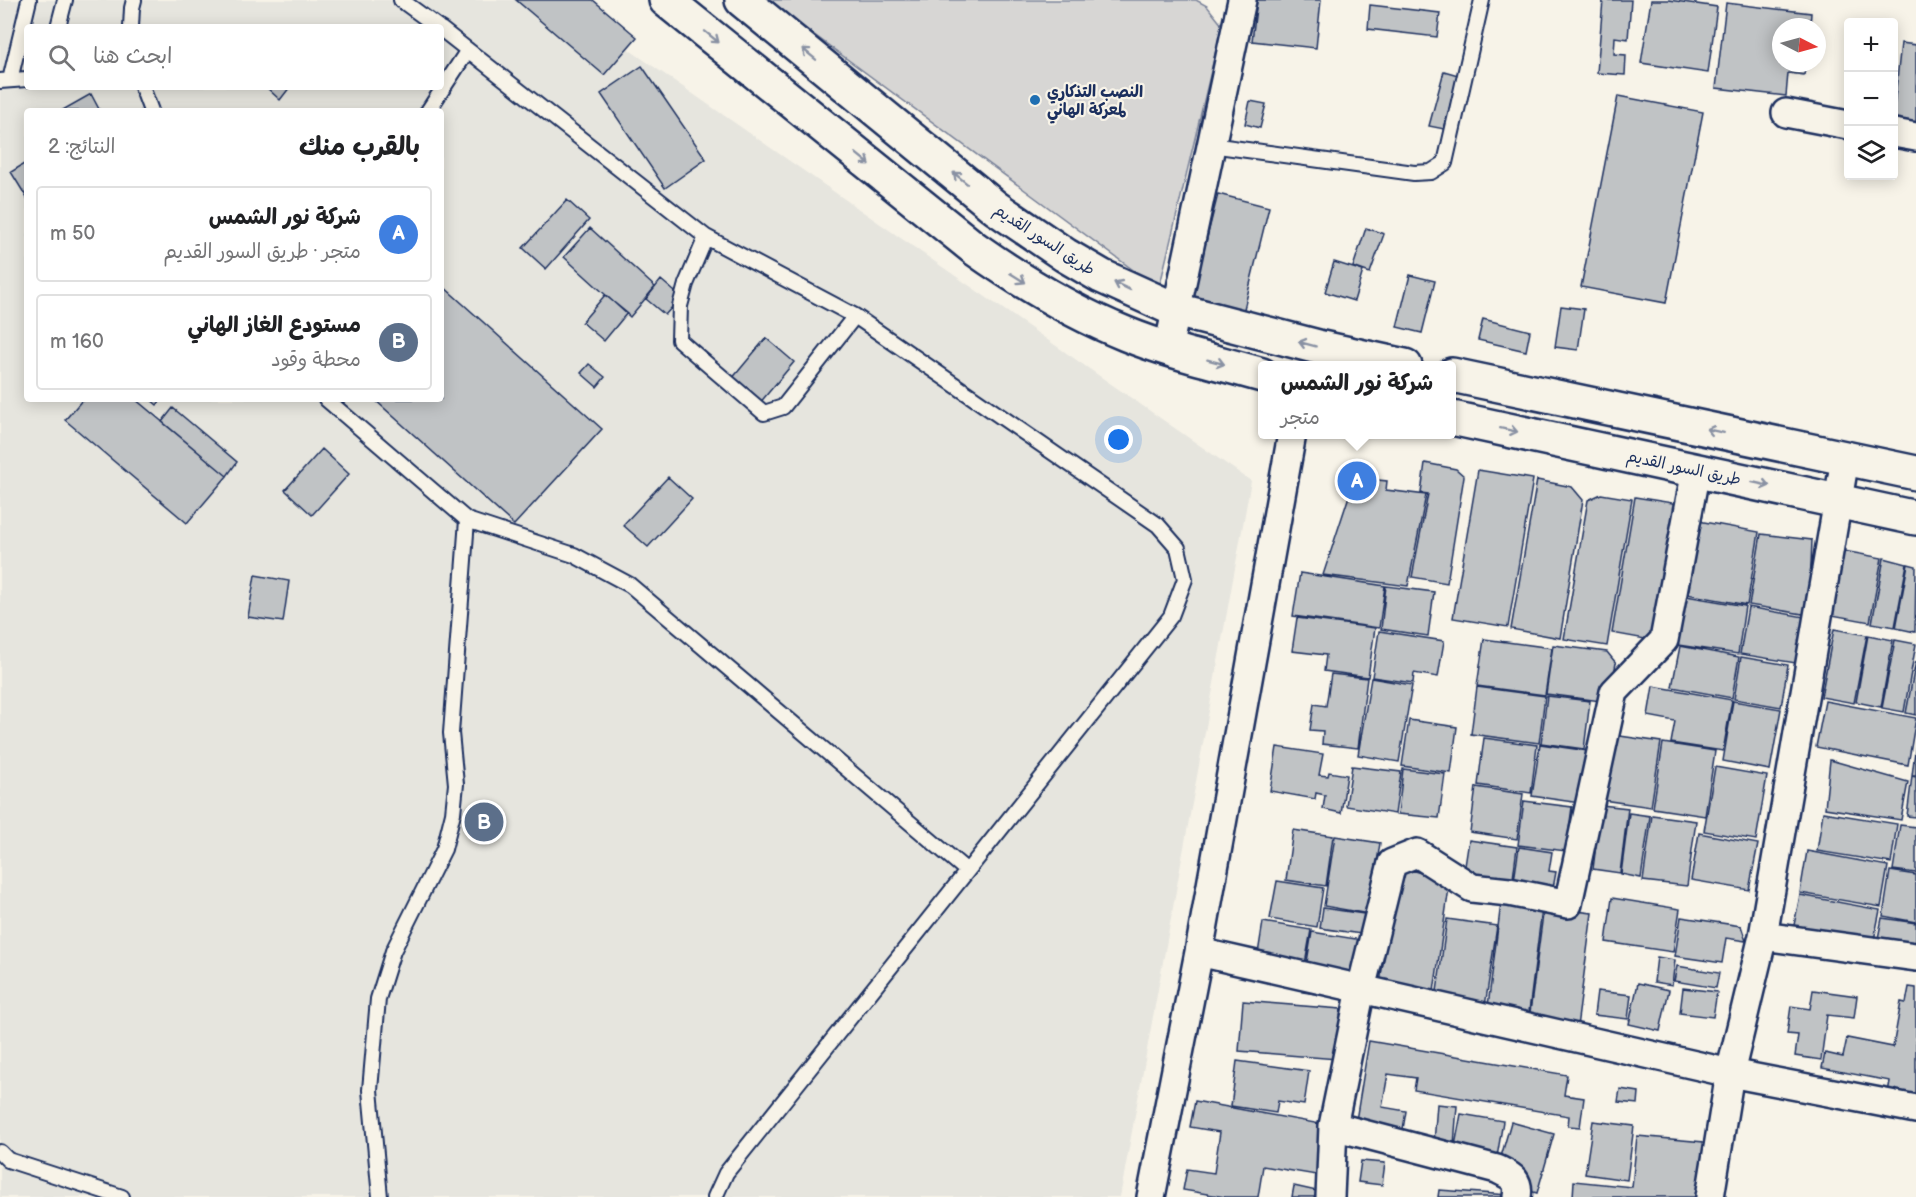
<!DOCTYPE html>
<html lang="ar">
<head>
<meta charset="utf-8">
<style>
  body { margin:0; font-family:"Balsamiq Sans","Playpen Sans Arabic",sans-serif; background:#f6f6f6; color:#202124; direction:rtl }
  .controls { position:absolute; right:18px; top:18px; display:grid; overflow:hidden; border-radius:6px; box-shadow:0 3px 15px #0003 }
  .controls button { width:54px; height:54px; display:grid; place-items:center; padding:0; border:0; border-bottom:2px solid #e0e0e0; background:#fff; color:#202124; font:30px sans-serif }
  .compass { position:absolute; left:1772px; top:18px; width:54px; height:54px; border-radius:50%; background:#fff; box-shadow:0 3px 15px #0003; rotate:96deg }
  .you { position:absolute; left:1119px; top:440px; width:21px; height:21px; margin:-15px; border:4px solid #fff; border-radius:50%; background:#1a73e8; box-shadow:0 0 0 9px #1a73e833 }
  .badge { display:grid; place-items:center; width:39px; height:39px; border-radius:50%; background:#1f6fb2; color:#fff; font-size:20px; font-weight:700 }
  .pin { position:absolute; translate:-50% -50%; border:3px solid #fff; box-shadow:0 2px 6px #0006 }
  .popup { position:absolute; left:1258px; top:361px; width:198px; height:78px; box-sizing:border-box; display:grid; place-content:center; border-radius:6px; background:#fff; filter:drop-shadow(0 2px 4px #0005); font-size:20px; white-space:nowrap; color:#757577 }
  .popup b { font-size:22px; color:#202124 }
  .popup::after { content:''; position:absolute; left:50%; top:100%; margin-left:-12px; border:12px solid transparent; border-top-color:#fff }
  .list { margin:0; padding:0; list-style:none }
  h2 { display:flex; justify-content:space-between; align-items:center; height:78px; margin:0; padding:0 24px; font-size:26px }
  h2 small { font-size:20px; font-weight:400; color:#757577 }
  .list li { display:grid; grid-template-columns:39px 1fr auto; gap:18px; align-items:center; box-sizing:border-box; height:96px; margin:0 12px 12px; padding:0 12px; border:2px solid #e0e0e0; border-radius:6px }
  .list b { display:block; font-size:22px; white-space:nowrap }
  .list p { margin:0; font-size:20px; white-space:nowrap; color:#757577 }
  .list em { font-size:20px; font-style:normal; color:#757577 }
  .icon { flex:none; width:33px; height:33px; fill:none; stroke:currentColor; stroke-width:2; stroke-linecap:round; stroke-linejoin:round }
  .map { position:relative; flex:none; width:1916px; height:1197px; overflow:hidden; direction:ltr }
  .search { position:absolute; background:#fff; box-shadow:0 3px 15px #0003; left:24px; top:24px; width:420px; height:66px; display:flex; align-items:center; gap:15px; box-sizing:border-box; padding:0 21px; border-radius:6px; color:#757577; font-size:22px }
  .panel { position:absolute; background:#fff; box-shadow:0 3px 15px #0003; left:24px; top:108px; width:420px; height:294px; border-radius:6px; direction:rtl }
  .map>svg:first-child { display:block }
  .built { fill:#e6e5de; fill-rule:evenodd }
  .green { fill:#d7d6d4; stroke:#798299; stroke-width:1.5 }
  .building { fill:#c0c3c5; stroke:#1b2f5e; stroke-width:1.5 }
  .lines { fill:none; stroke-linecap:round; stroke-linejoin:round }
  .lane-casing { stroke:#1b2f5e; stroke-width:18 }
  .street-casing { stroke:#1b2f5e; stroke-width:32 }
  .primary-casing { stroke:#1b2f5e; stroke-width:38 }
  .lane { stroke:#f7f3e8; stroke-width:14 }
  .street { stroke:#f7f3e8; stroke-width:27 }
  .primary { stroke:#f7f3e8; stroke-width:33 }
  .oneway { stroke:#8991a3 }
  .poi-dot { fill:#1f6fb2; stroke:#f7f3e8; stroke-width:2 }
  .labels { text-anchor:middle; stroke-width:4.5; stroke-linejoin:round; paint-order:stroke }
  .poi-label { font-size:16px; font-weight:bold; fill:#1b2f5e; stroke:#f7f3e8; text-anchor:start }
  .street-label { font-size:16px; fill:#1b2f5e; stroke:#f7f3e8 }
</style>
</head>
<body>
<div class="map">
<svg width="1916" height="1197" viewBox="0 0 1916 1197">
  <rect width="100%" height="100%" fill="#f7f3e8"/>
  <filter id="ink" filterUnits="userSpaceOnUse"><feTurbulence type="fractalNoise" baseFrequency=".0167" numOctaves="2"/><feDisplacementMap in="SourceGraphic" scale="12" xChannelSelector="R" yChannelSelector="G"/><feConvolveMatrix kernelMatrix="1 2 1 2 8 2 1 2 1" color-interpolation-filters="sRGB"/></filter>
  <g filter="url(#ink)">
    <path class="built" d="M0,0h576l55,51 620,430 -131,716h-1120zM27,27h414v60h-414zM27,111h414v288h-414z"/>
    <path class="green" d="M767,0h429l11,6 15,19 -63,264z"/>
    <path class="building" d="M516,0h77l44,37 -33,38z
      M1257,0h64l-5,48 -64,-7z
      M1603,0h28l-3,39 -13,-2 -1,17 12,1 -1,20 -28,-2z
      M1651,0h18l48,7 -9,66 -67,-10z
      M1726,3l85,10 -1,14h-29v36h25l-2,12 -16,-2 -2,23 -70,-8z
      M1370,5l70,8 -3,24 -69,-8z
      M1901,43l15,2v93l-22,-3v-28z
      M642,66l64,93 -41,29 -64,-94z
      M1444,71l14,4 -14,54 -15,-3z
      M266,87h24l-10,13z
      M91,94l9,17h-39z
      M1618,96l85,16 -37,191 -85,-16z
      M1250,101l16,3 -6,24 -15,-4z
      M27,162v36l-16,-26z
      M1218,194l51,13 -26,106 -52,-12z
      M567,200l22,20 -43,49 -23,-21z
      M590,228l65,59 -25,30 -66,-60z
      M1366,228l18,6 -14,39 -17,-6z
      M1334,262l29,9 -9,30 -29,-9z
      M1410,275l25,6 -13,52 -25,-6z
      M661,280l20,17 -16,18 -19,-16z
      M443,286l159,143 -88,96 -140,-126h67v-111z
      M605,295l22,18 -23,28 -22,-19z
      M1561,306l23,3 -6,41 -23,-3z
      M1483,319l47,12 -4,20 -48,-11z
      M766,338l28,24 -35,42 -28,-24z
      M589,364l16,13 -8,10 -16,-14z
      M83,399h52l92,77 -40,47 -122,-103z
      M150,399h12l-5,6z
      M173,408l64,54 -10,14 -65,-54z
      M322,449l27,25 -37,41 -27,-25z
      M1425,463l31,6 8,7 -17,107 -35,-6 16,-83 -7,-1z
      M1478,470l55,9 -25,148 -55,-9z
      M668,477l24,22 -44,48 -25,-22z
      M1368,479l19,2 -1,9 40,5 -18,91 -85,-11 27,-82z
      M1537,480l35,7 11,13 -23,138 -49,-9z
      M1601,494l31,5 -25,147 -43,-7 24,-139z
      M1635,497l44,7 -23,137 -44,-8z
      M1693,520l66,12 -12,73 -66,-12z
      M1761,534l51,6 -3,75 -60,-10z
      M1844,551l38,7 -12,64 -38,-7z
      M1884,558l23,6 -12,63 -23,-4z
      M1908,564l8,2 -1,66 -19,-4z
      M1300,573l85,13 -6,42 -86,-12z
      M255,575l34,6 -6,41 -35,-5z
      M1386,586l48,6 -6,44 -47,-7z
      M1686,596l59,10 -7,48 -60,-9z
      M1748,607l62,11 -8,46 -62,-10z
      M1297,618l78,10 -7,49 -44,-6 2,-16 -34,-4z
      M1834,629l33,6 -13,68 -33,-6z
      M1379,631l65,10 -6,36 -24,-4 -1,10 -41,-6z
      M1868,635l25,5 -12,67 -25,-5z
      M1484,639l68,9 -7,47 -68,-9z
      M1895,640l21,4 -12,68 -22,-4z
      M1553,645l54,7 9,11 -7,39 -63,-8z
      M1680,646l59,11 -7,41 -60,-11z
      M1741,657l47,8 -7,42 -47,-8z
      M1916,661v54l-10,-2z
      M1331,674l36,4 -9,70 -36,-4 1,-13 -13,-1 4,-26 12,2z
      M1371,678l41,7 -13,77 -41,-7z
      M1653,686l79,14 -9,51 -52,-8 4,-22 -27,-5z
      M1477,687l68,9 -6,47 -68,-9z
      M1547,696l43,5 -6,48 -43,-6z
      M1733,701l48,8 -11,61 -47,-9z
      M1825,701l91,17 -8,47 -92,-18z
      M1409,720l48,7 -6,46 -49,-7z
      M1613,735l48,7 -10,65 -48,-7z
      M1484,738l53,7 -6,48 -53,-8z
      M1916,742v34h-4z
      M1663,743l52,8 -10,65 -52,-8z
      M1540,744l48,7 -8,52 -48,-7z
      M1277,747l46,7 -4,21 9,1 1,-4 18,3 -6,38 -18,-4 2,-14 -9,-2 -1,6 -45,-8z
      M1830,760l78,22 -7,38 -76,-12z
      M1352,766l49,6 -6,42 -49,-8z
      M1715,767l52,9 -11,64 -52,-9z
      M1403,769l42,5 -6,44 -41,-4z
      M1912,776l4,1v40l-9,-1z
      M1476,787l47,7 -6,45 -47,-7z
      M1524,801l48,6 -6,44 -48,-6z
      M1601,805l27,3 -8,65 -27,-4z
      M1823,812l74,12 -6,39 -74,-12z
      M1629,813l21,3 -9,62 -20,-4z
      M1652,815l44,6 -9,65 -44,-5z
      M1900,825l16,2v46l-23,-3z
      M1293,830l40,6 -7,50 -40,-6z
      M1699,833l59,11 -9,46 -58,-10z
      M1335,836l45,7 -11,71 -45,-8z
      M1469,840l48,7 -5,39 -49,-7z
      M1519,847l33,5 -3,19 7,1 -4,22 -39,-6z
      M1807,851l81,15 -7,41 -81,-14z
      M1414,871l36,10 -18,124 -54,-8 18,-124z
      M1890,871l26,4v47l-33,-6z
      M1277,881l46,7 -6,39 -47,-8z
      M1800,895l80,15 -9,45 -80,-15z
      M1612,898l68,11 -7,43 -67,-10z
      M1501,903l41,6 -15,118 -41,-5z
      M1544,907l48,6 -15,114 -48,-7z
      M1323,908l41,6 -3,20 -41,-6z
      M1681,917l60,9 5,15 -20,-3 -4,25 -47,-7z
      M1882,918l34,5v44l-42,-8z
      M1447,919l50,7 -13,87 -49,-7z
      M1263,922l48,8 -10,57 -47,-8z
      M1312,932l50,8 -10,60 -50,-8z
      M1657,957l18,3 -3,25 -18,-3z
      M1677,966l42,7 -3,15 -42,-7z
      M1638,983l31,7 -9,41 -31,-7z
      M1909,987l7,1v122l-30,-6 4,-23 -68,-13 3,-15 18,4 4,-19 46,9 8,-45 5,1z
      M1683,988l34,4 -4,25 -33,-4z
      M1813,990l44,6 -3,22 -27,-3 -6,45 -26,-4 3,-21 -11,-1 4,-28 19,3z
      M1597,991l34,4 -3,24 -34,-4z
      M1243,1001l98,8 -4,50 -98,-8z
      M1369,1041l198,34 -3,20 20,3 -4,29 -12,-1 1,-10 -155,-26 2,-12 -28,-4 -6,33 24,4 -6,36 -47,-8z
      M1237,1061l72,10 -5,34 -26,-4 -2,12 -45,-7z
      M1620,1089l19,3 -1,12 -20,-2z
      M1195,1101l131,24 -10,50 -53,-9 -5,31h-33l-42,-7 4,-21 27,4 6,-41 -30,-5z
      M1437,1104l20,2 -3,39 -20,-2z
      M1461,1114l42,7 -7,42 -43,-7z
      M1593,1121l41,5 -7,54 -42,-6z
      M1511,1122l43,12 -17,59 -43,-12z
      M1637,1136l67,6 -5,55h-126l1,-16 58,6z
      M1361,1161l24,2 -3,22 -24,-3z
      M1294,1186l27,6 -1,5h-28z
      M1439,1190l69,5v2h-70z"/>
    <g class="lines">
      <g class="lane-casing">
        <path id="lane" d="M401,0l37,27
          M58,27l7,-27
          M131,27l1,-19 2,-8
          M441,29l265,208 149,79 303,209 20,23 7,31 -14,37 -445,557 -11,24
          M10,80l19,-80
          M0,81l27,-2
          M142,87l9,24
          M428,111l40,-61
          M1211,145l203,28 17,-1 14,-9 37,-163
          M706,237l-20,47 -6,22 -1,34 85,73 19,-6 72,-91
          M326,399l141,121 107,35 56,30 337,286
          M0,1152l8,8 114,37
          M380,1197l-10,-107 8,-91 15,-48 51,-102 9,-36 3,-29 -5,-51 16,-213"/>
      </g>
      <g class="street-casing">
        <path id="street" d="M1786,113l62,12
          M1894,133l22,4
          M1168,349l74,-349
          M1763,936l153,21
          M1199,952l531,121 186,36
          M1333,1126l164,43c14,7 23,10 20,28
          M1151,1197l48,-245 93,-518
          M1330,1197l3,-71 28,-137 31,-126 25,-10 55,35 37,4 59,12 46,-212 50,-52 32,-170
          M1710,1197l20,-124 33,-137 82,-477"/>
      </g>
      <g class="primary-casing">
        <path id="primary" d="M666,0l308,248c48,34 97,64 152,86 44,18 91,28 136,41
          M742,0l254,208 69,47 36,21 75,34 142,37 87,19
          M1452,375l464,98
          M1452,418l464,100"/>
      </g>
      <use href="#lane" class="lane"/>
      <use href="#street" class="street"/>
      <use href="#primary" class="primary"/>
    </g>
    <defs><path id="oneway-shaft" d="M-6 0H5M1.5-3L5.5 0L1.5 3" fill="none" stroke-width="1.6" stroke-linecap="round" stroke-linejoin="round" transform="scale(1.5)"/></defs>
    <g class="oneway">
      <use href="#oneway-shaft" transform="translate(712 37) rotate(39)"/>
      <use href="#oneway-shaft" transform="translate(809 54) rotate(-141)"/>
      <use href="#oneway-shaft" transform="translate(863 159) rotate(39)"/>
      <use href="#oneway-shaft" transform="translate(960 178) rotate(-141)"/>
      <use href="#oneway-shaft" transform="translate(1018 278) rotate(32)"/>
      <use href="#oneway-shaft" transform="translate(1122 286) rotate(-154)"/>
      <use href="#oneway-shaft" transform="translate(1307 344) rotate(-165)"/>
      <use href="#oneway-shaft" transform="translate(1216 362) rotate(15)"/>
      <use href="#oneway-shaft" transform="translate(1509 430) rotate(12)"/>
      <use href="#oneway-shaft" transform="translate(1715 431) rotate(-168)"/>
      <use href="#oneway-shaft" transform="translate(1761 484) rotate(13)"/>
    </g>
  </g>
  <circle class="poi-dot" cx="1035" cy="100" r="6"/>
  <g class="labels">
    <g class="poi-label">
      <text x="1047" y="97">النصب التذكاري<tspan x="1047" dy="18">لمعركة الهاني</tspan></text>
    </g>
    <g class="street-label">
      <text transform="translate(1045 239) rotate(33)" y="6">طريق السور القديم</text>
      <text transform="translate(1684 467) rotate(12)" y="6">طريق السور القديم</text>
    </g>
  </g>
</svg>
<div class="controls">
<button>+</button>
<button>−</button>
<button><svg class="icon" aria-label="layers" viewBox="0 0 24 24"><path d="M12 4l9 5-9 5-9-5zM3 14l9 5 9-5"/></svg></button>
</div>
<svg class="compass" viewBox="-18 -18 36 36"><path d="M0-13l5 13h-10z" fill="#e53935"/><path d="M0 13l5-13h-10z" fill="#757577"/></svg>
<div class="you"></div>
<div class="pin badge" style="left:1357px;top:481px;background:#3f7fe0">A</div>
<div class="popup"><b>شركة نور الشمس</b>متجر</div>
<div class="pin badge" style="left:484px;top:822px;background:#5c6f8a">B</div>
<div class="search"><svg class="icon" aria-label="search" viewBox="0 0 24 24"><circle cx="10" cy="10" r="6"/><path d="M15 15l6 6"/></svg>ابحث هنا</div>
<section class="panel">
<h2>بالقرب منك<small>النتائج: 2</small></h2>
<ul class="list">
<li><span class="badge" style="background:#3f7fe0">A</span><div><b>شركة نور الشمس</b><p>متجر · طريق السور القديم</p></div><em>50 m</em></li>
<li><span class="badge" style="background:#5c6f8a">B</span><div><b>مستودع الغاز الهاني</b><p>محطة وقود</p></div><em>160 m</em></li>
</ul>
</section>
</div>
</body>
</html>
